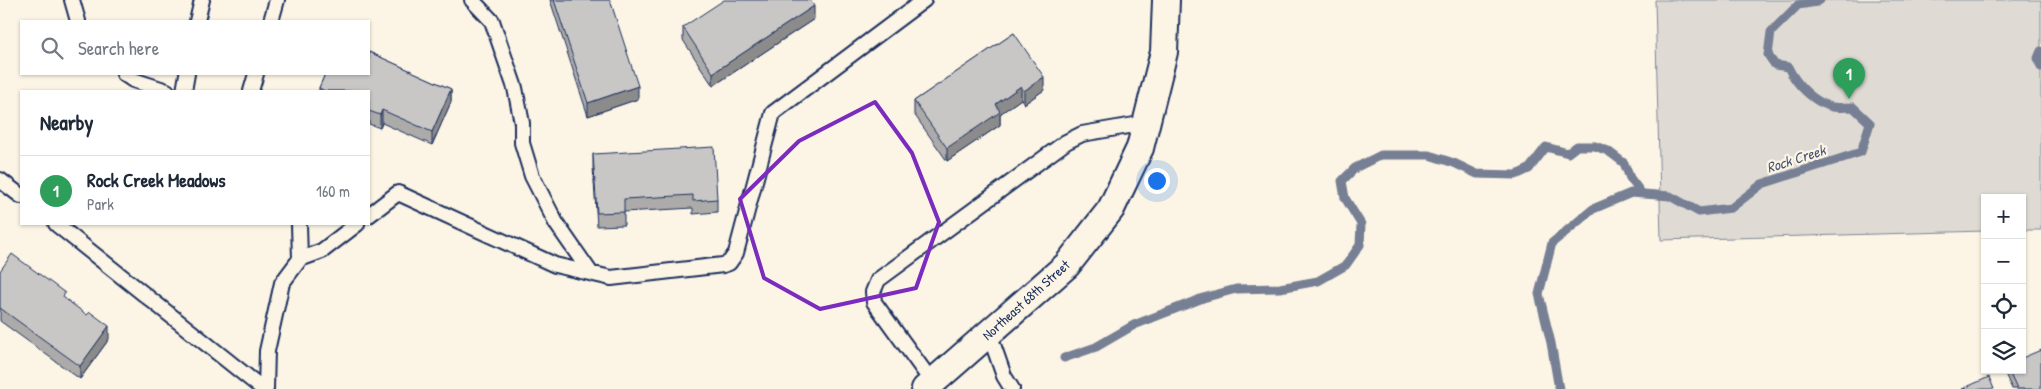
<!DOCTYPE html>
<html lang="en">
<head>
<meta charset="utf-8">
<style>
  body { margin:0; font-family:"Patrick Hand",sans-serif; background:#f2f2f3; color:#1f2937 }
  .controls { position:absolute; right:15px; bottom:15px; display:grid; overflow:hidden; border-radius:0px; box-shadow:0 1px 4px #0004 }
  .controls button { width:45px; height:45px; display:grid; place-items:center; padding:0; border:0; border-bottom:1px solid #e0e1e3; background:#fff; color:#1f2937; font:25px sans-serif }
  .you { position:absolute; left:1156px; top:180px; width:18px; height:18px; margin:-12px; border:4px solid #fff; border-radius:50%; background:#1a73e8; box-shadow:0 0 0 8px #1a73e833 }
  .badge { display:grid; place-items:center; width:32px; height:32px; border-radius:50%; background:#2563eb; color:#fff; font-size:16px; font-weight:700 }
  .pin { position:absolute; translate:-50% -41px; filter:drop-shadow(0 1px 2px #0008) }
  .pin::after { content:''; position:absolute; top:26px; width:18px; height:15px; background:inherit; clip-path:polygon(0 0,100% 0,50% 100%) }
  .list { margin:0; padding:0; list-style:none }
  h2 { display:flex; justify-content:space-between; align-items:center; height:65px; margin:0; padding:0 20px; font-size:21px }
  h2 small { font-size:16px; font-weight:400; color:#747a83 }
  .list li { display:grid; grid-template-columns:32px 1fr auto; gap:15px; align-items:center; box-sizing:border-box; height:70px; padding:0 20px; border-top:1px solid #e0e1e3 }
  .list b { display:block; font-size:19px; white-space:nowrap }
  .list p { margin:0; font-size:16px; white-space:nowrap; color:#747a83 }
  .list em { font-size:16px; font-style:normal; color:#747a83 }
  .icon { flex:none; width:28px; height:28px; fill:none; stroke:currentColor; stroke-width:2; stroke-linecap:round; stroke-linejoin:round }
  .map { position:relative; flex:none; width:2041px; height:389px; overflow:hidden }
  .search { position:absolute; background:#fff; box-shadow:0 1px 4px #0004; left:20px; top:20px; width:350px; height:55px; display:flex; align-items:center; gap:12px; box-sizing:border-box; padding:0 18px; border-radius:0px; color:#747a83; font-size:19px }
  .panel { position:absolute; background:#fff; box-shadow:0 1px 4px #0004; left:20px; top:90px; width:350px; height:135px; border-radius:0px }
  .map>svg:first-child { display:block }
  .green { fill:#dfdbd4; stroke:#7d8599 }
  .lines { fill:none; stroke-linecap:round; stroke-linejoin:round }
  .stream { stroke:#767f94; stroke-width:9 }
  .service-casing { stroke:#1b2f5e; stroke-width:18 }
  .minor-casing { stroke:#1b2f5e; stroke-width:30 }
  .service { stroke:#fcf5e5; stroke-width:14 }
  .minor { stroke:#fcf5e5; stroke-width:26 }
  .wall { fill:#acabaa; stroke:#1b2f5e }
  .shaded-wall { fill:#8c8b8b; stroke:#1b2f5e }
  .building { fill:#c8c7c6; stroke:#1b2f5e }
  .marked { fill:none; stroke:#7b2cbf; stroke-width:4; stroke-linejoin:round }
  .labels { text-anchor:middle; stroke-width:4.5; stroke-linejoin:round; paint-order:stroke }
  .street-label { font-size:14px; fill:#1b2f5e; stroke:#fcf5e5 }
  .water-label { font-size:15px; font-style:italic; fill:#485779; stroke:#fcf5e5 }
</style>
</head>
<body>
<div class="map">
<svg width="2041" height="389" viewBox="0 0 2041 389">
  <rect width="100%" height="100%" fill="#fcf5e5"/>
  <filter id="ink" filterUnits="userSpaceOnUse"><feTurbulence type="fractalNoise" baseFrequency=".02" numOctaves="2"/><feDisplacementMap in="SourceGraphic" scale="10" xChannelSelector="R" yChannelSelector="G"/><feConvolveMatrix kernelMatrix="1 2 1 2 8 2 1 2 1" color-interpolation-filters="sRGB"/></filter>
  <g filter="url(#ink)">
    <path class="green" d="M1655,0h386v230h-19v-32h-37v33l-324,9z"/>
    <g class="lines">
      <path class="stream" d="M2041,51l-3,7 3,9
        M1064,358l32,-11 38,-22 69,-27 33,-9 44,-1 38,-7 28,-16 14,-20 1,-21 -16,-26 -3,-17 13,-13 26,-13h48l25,8 23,11 39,1 13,-6 17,-22 22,6 9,-7h18l13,5 16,12 6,15 12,16
        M1559,389l-8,-46 -12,-49 13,-51 41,-34 38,-16 39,3 29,16 32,-4 31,-24 99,-32 9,-29 -17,-16c-7,0 -15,1 -21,0 -19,-5 -36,-23 -44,-40l-13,-2 -7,-10 3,-23 27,-27 19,-3 3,-2"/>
      <g class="service-casing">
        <path id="service" d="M72,0l6,21
          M472,0l20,21 23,67 7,35v20l10,33 24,47 34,49
          M197,21l5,-21
          M271,21l6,-21
          M124,74l9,6 34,11
          M184,91l3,-17
          M251,91l5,-17
          M0,180l21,16
          M369,215l29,-22 157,72 56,13 112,-13 6,-2 7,-10 37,-140 151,-113
          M56,224l207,165
          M299,224l1,35
          M989,333l15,43 8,13
          M932,382l-58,-80 -1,-10 5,-12 188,-138 16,-8 64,-11
          M266,389l1,-38 15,-68 18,-24 22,-8 35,-27"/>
      </g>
      <g class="minor-casing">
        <path id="minor" d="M925,389l142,-124 44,-56 29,-61 24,-96 2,-52"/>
      </g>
      <use href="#service" class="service"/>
      <use href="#minor" class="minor"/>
    </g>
    <path class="wall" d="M550,0h60l28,99 -50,17z
      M814,19l-101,67 -30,-46v-13z
      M1014,33l30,57 -20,14 -3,-5 -21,15v11l-53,36 -33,-47v-13z
      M369,52l82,37v13l-19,43 -50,-22 -2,5 -11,-4v-33h-50v-3l6,-14h44z
      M593,154l124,45v13l-24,2v-6l-69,4v13l-27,1 -4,-59z
      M0,271l65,28 44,40 -29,40 -80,-58z
      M2006,370h16l19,19h-29l-6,-13z"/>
    <path class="shaded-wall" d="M814,6v13l-101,67v-13z
      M1044,77v13l-20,14v-13z
      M638,86v13l-50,17v-13z
      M1021,86v13l-21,15v11l-53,36v-13l49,-44z
      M451,89v13l-19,43v-13z
      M382,110v13l-2,5v-13z
      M109,326v13l-29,40v-13z"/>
    <path class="building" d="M554,0h56l28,86 -50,17z
      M724,0h86l4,6 -101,67 -30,-46z
      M1014,33l30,44 -20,14 -3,-5 -25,18 4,8 -53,36 -33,-47z
      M369,52l82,37 -19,43 -50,-22 -2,5 -11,-4v-20h-44l-6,-3 6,-14h44z
      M714,147l3,52 -24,2v-6l-69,4v13l-27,1 -4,-59z
      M12,254l53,39 -2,4 24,18 3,-3 19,14 -29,40 -80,-58v-37z
      M2041,350v39h-24l-9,-19h14v-12z
      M1989,377l5,12h-32z"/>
  </g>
  <path class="marked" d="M875,102l37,51 27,69 -23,66 -96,21 -56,-31 -24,-79 59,-58z"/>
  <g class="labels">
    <g class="street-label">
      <text transform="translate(1026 300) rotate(-42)" y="5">Northeast 68th Street</text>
    </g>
    <g class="water-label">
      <text transform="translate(1796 159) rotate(-18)" y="5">Rock Creek</text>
    </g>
  </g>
</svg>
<div class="controls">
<button>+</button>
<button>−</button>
<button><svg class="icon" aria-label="locate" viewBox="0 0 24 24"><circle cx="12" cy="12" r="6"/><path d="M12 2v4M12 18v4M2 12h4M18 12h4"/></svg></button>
<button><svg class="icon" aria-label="layers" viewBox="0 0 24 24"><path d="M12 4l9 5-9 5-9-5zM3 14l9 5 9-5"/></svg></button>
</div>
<div class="you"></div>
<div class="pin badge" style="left:1849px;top:99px;background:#2e9e5b">1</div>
<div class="search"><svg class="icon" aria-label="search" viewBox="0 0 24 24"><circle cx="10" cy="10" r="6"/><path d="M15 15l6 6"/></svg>Search here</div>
<section class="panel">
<h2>Nearby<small></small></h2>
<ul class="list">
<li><span class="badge" style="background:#2e9e5b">1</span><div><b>Rock Creek Meadows</b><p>Park</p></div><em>160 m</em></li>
</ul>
</section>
</div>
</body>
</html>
